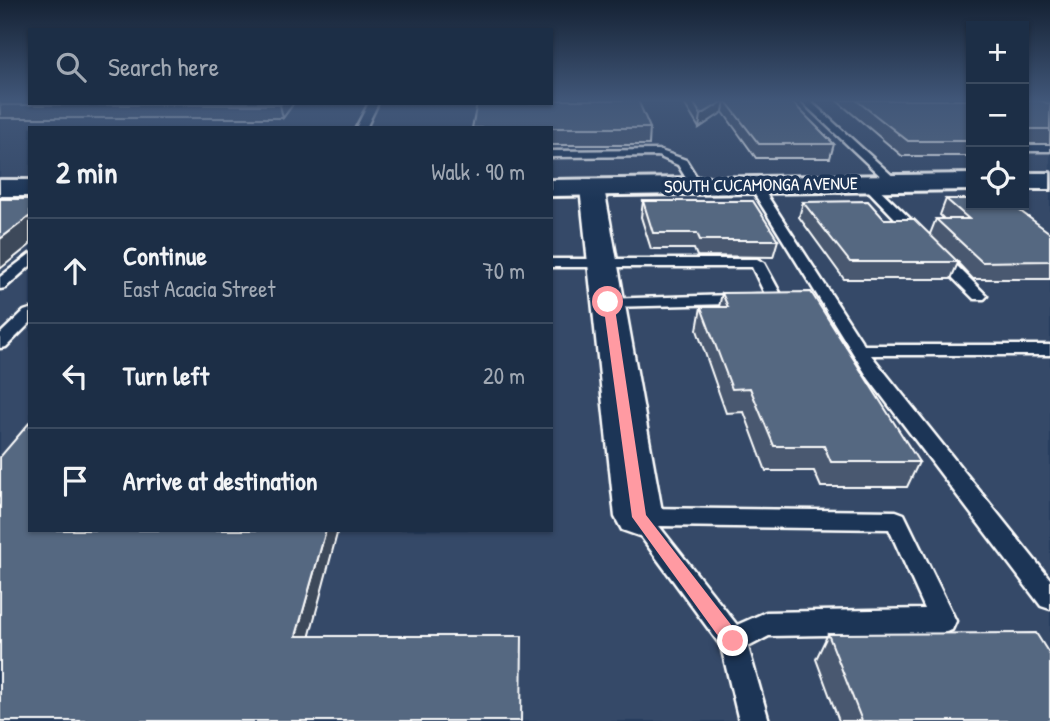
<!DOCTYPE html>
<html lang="en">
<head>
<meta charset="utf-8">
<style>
  body { margin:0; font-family:"Patrick Hand",sans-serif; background:#25364d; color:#f1f3f6 }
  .controls { position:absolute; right:21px; top:21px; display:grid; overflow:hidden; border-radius:0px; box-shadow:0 2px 5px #0004 }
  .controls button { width:63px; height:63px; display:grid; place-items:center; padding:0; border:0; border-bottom:2px solid #3a4a5f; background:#1c2e46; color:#f1f3f6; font:35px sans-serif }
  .stop { position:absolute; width:21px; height:21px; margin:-16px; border:5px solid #ff9aa2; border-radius:50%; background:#fff }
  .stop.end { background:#ff9aa2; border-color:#fff; box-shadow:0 2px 7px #0008 }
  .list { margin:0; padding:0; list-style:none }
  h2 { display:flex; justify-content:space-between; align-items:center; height:91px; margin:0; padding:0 28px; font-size:30px }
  h2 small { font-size:23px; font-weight:400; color:#a0a8b3 }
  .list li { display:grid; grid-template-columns:46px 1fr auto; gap:21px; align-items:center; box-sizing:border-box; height:105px; padding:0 28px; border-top:2px solid #3a4a5f }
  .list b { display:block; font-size:26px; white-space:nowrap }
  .list p { margin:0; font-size:23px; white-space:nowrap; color:#a0a8b3 }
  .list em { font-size:23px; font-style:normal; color:#a0a8b3 }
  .icon { flex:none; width:38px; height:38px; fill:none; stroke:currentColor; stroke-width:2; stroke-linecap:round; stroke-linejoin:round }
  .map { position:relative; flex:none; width:1050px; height:721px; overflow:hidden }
  .search { position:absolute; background:#1c2e46; box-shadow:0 2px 5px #0004; left:28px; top:28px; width:525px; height:77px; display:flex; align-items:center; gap:18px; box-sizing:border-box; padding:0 24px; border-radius:0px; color:#a0a8b3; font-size:26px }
  .panel { position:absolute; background:#1c2e46; box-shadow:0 2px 5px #0004; left:28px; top:126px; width:525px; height:406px; border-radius:0px }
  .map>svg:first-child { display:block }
  .built { fill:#344a68; fill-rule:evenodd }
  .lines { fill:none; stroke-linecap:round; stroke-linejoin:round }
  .service-casing { stroke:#fff; stroke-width:5 }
  .minor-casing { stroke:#fff; stroke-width:5 }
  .tertiary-casing { stroke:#fff; stroke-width:6 }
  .service { fill:#1d3557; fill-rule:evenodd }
  .minor { fill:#1d3557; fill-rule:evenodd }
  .tertiary { fill:#1d3557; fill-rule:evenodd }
  .wall { fill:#49596f; stroke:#fff; stroke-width:2 }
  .shaded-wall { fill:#3c485a; stroke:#fff; stroke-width:2 }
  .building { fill:#556781; stroke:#fff; stroke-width:2 }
  .route { fill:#ff9aa2 }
  .labels { text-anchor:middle; stroke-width:7; stroke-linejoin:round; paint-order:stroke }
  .far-street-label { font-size:18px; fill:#fff; stroke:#1d3557 }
</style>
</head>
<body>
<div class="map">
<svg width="1050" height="721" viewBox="0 0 1050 721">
  <rect width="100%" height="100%" fill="#263d5e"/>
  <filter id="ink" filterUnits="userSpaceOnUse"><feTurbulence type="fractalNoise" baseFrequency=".0143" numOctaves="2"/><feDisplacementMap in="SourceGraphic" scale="14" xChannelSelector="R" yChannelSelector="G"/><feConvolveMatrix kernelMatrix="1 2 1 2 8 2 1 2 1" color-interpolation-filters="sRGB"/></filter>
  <g filter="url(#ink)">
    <path class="built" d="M0,100l30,3h521v-3h420v105h53v-105h26v621h-1050zM30,128h521v402h-521z"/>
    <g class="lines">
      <g class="service-casing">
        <path id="service" d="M800,100h9l89,81v4h-8z
          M369,103h9l-12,25h-10z
          M1024,145h26v6h-26z
          M658,150l28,10 16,26 -2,2h-8l-14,-23 -20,-9 -107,1v-6z
          M863,181h8l53,51v6h-10l-51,-53z
          M751,183h8l105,162h186v10h-179l179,224v30l-9,-3 -172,-227 -120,-194z
          M938,251l5,1 44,44 -3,3h-10l-41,-41v-6z
          M30,254v12l-25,22 -5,1v-12z
          M551,259h206l7,4 19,35 -8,5 -167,4 -8,-5 3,-3 162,-5 -13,-27h-201z
          M30,309v14l-24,24 -6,1v-14l24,-23z
          M639,508l257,3 8,3 52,107 -4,9 -9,3 -174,3 -21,11 21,74h-30l-18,-75 -90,-123 -3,-6 3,-6zM659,526l230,3 36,80 -159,3 -29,13z"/>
      </g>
      <g class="minor-casing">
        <path id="minor" d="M592,181l9,2 3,5 59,329 -7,13 -17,6 -17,-6 -7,-13 -35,-329 3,-5z"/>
      </g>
      <g class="tertiary-casing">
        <path id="tertiary" d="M1024,173h26v16h-26z
          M971,174v16l-420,6v-16z
          M0,180h30v16h-30z"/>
      </g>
      <use href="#service" class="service"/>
      <use href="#minor" class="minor"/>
      <use href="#tertiary" class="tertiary"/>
    </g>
    <path class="wall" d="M0,100l30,3h264l-11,15h-283z
      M682,100h108l44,44 -4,14h-74l-33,-46 -24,16z
      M836,100h135v56h-69z
      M1024,100h26v44h-26z
      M551,128h99l-1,17h-98z
      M946,199l104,34v46h-77l-15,-16 -7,16h-107l-45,-62 4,-15 81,17 46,15 6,-15h8l-4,-4z
      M643,201l135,39 -5,17 -76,-1 -3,-7h-43l-10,-32z
      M722,293l197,169 -12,25h-86l-7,-16h-48l-22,-59 -18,1 -29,-83 4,-23h18z
      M828,634l222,87h-211l-23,-62z"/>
    <path class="shaded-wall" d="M725,100l-2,12 -24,16 2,-13z
      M282,103h12l-11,15 -3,-13z
      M30,216v29l-30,24v-30z
      M326,530h12l-34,127 -8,-21z"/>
    <path class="building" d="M0,100h30v3h252l-2,2h-280z
      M551,100h87l12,28h-178l5,-25h74z
      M692,100h33l-24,15z
      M725,100h65l44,44h-75z
      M856,100h115v41h-63z
      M1024,100h15l11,4v25h-26z
      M0,199h30v17l-30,23z
      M946,199h25v6h41l38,28v28l-68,1 -46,-43h33z
      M643,201h110l25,39h-78l-3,-7h-44z
      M868,201l16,18h30l44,43h-108l-47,-60z
      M811,292l108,170h-88l-7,-16h-50l-24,-58 -18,1 -31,-82h27l-6,-14z
      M30,422v108h296l-30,106h226l-1,85h-521v-264z
      M1036,633l14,22v66h-188l-34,-87z"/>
  </g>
  <linearGradient id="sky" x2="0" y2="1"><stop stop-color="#152234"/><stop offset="0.5" stop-color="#415779"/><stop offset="1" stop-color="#415779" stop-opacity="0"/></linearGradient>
  <rect width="1050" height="201" fill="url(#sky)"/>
  <path class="route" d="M608,299l6,3 32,213 93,120 2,6 -2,6 -6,2 -7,-2 -94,-130 -29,-215z"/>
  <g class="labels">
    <g class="far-street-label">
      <text transform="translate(761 185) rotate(-1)" y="6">SOUTH CUCAMONGA AVENUE</text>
    </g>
  </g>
</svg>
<div class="controls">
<button>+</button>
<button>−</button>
<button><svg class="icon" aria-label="locate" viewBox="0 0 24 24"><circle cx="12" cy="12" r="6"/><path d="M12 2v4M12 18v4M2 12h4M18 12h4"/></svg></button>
</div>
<div class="stop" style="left:608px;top:302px"></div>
<div class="stop end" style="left:733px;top:641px"></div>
<div class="search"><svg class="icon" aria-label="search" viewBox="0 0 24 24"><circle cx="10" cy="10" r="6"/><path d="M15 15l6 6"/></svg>Search here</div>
<section class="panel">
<h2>2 min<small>Walk · 90 m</small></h2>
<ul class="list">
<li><svg class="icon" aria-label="ahead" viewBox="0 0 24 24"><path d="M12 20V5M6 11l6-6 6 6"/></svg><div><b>Continue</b><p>East Acacia Street</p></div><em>70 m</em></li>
<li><svg class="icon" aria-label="left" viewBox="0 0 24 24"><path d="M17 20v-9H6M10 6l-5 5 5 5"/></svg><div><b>Turn left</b></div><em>20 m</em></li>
<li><svg class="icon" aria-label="arrive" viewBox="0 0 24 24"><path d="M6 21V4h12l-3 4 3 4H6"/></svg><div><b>Arrive at destination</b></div></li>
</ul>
</section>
</div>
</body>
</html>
